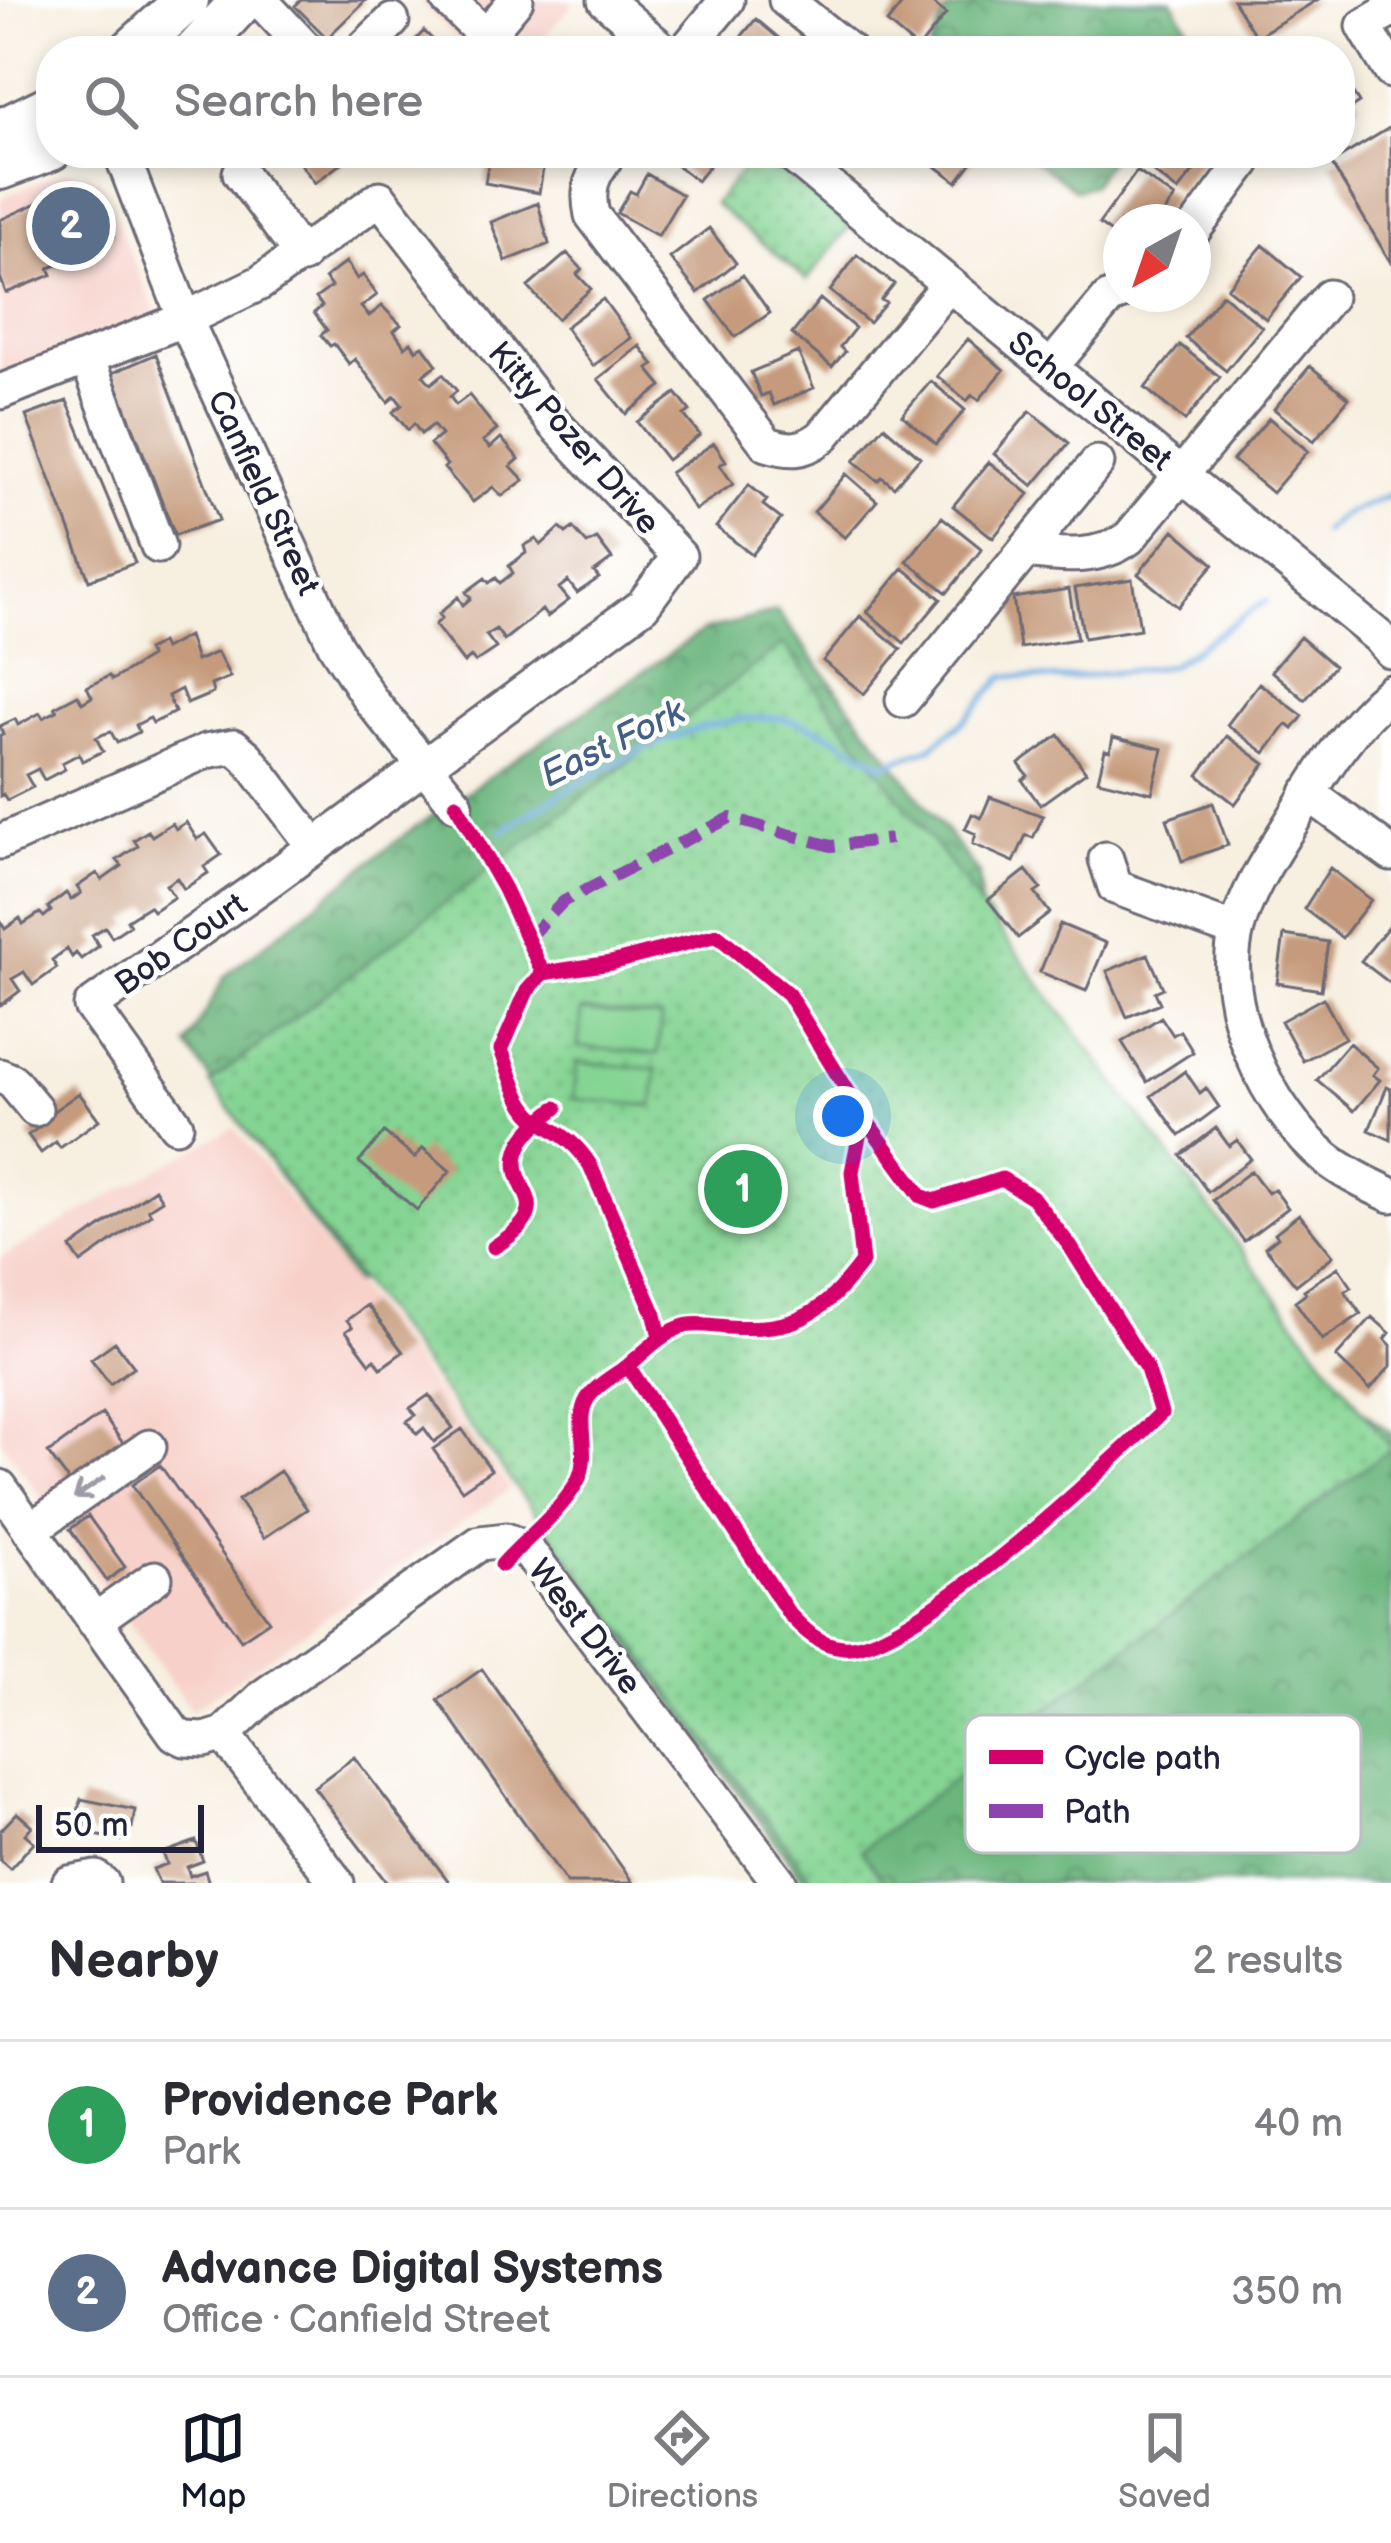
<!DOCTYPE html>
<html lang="en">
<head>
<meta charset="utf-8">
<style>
  body { margin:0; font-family:"Balsamiq Sans",sans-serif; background:#f2f2f3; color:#2b2b33 }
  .compass { position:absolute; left:1103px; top:204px; width:108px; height:108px; border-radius:50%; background:#fff; box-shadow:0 6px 18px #0003; rotate:220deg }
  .scale { position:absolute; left:36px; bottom:30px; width:168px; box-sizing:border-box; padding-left:12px; border:6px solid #22223b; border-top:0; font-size:33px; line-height:42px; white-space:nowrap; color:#22223b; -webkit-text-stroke:9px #fff; paint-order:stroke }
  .you { position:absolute; left:843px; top:1116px; width:42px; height:42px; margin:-30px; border:9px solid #fff; border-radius:50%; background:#1a73e8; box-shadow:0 0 0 18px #1a73e833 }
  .badge { display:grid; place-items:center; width:78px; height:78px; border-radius:50%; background:#111827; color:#fff; font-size:39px; font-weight:700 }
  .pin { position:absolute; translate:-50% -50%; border:6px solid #fff; box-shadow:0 3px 12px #0006 }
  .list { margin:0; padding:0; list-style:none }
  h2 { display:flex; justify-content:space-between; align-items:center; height:156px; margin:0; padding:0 48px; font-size:51px }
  h2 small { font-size:39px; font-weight:400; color:#7c7c81 }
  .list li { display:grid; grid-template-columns:78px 1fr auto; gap:36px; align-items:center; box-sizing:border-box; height:168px; padding:0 48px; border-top:3px solid #e1e1e2 }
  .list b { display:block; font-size:45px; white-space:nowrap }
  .list p { margin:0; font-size:39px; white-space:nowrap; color:#7c7c81 }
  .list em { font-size:39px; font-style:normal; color:#7c7c81 }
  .icon { flex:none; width:66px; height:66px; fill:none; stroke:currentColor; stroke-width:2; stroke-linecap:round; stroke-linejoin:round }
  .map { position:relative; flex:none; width:1391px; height:1883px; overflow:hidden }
  .search { position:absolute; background:#fff; box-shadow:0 6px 18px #0003; left:36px; right:36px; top:36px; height:132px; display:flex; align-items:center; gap:30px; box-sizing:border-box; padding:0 42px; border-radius:48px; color:#7c7c81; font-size:45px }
  .sheet { height:492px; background:#fff }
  nav { display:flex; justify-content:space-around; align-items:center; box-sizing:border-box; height:168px; border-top:3px solid #e1e1e2; background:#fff; font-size:33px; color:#7c7c81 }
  nav a { display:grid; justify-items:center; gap:6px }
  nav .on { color:#111827 }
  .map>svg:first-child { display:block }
  .built { fill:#f7d0c9 }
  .forest { fill:url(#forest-crowns); stroke:#466c5c; stroke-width:3 }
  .park { fill:url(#park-dots); stroke:#537b67; stroke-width:3 }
  .pitch { fill:#84d493; stroke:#537b67; stroke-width:3 }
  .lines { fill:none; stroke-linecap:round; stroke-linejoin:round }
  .stream { stroke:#6eaadf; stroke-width:6 }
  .building { fill:#c69b7d }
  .minor-casing { stroke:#6d6a75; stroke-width:39 }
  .major-casing { stroke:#6d6a75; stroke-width:48 }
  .minor { stroke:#fff; stroke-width:33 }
  .major { stroke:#fff; stroke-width:42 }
  .quiet { stroke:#8e44ad; stroke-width:12; stroke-dasharray:24 12; stroke-linecap:butt }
  .cycleway-casing { stroke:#fff; stroke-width:22 }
  .cycleway { stroke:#d6006c; stroke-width:15 }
  .oneway { stroke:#9c9ca7 }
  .labels { text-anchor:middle; stroke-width:9; stroke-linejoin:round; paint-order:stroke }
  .street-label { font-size:33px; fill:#22223b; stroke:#fff }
  .water-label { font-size:36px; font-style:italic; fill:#445f85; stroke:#fff }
  .key { fill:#fff; stroke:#bdbdc4; stroke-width:3 }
  .key-label { font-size:33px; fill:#22223b }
</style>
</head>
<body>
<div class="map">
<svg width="1391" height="1883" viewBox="0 0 1391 1883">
  <defs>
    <pattern id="forest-crowns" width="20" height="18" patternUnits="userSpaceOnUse" patternTransform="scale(3)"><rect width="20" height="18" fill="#6bb67d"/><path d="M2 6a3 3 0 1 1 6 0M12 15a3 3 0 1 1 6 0" fill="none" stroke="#589468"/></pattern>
    <pattern id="park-dots" width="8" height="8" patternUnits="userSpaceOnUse" patternTransform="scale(3)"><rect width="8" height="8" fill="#84d493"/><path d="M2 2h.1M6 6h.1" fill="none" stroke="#72b680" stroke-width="1.8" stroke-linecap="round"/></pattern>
  </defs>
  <rect width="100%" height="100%" fill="#fff"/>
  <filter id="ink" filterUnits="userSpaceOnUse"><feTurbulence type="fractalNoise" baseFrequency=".00833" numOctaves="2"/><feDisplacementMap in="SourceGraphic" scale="24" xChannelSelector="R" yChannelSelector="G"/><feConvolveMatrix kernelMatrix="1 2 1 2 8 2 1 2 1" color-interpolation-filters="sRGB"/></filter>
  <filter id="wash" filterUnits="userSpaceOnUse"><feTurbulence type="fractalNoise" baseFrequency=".004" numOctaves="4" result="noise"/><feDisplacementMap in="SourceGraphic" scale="48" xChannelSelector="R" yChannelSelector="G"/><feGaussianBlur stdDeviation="2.7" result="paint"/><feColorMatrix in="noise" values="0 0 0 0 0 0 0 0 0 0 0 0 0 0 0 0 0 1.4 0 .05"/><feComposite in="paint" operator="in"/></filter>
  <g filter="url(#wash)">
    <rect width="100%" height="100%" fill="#f7efe0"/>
    <path class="built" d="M419,0h150l4,4 -42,47h-62z
      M63,171l36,9 60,140 -159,63v-184z
      M234,1127l276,362 -319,222 -191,-272v-181z"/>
    <path class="forest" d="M978,0h194l30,51h-274l19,-41 26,-4z
      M1025,153h89l-22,32 -17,5z
      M777,611l202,263 3,54 349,458 60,47v450h-585l-259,-349 48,-81 -188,-215 -52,45 -168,-237 38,-70 183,-144 295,-201z"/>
    <path class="park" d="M756,153l94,73 -43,54 -93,-76z
      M783,644l608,804 -530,402 24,33h-70l-605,-800z"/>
    <path class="pitch" d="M582,1010l79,7 -3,37 -80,-7z
      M577,1062l80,7 -4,37 -79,-7z"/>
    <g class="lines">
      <path class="stream" d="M1323,532l18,-16 50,-22
        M502,831c74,-47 189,-123 280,-112 35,4 70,29 101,46l47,-17 35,-28 39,-44 58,3 108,-13 96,-65"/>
    </g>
    <g id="blocks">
      <path class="building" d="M301,0h65l-39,38 -32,-32z
        M905,0h24l17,14 -28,35 -31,-26z
        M1233,0h84l-61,37z
        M756,19l38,32h-65z
        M424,31l20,20h-39z
        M1340,72l19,31 -19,12z
        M1391,127v136l-60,-100z
        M292,153h63l-40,30z
        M490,153h47l-2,15 8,1 -4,24 -54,-10z
        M661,153h58l-22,28z
        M930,153h49l-22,29 -31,-23z
        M1153,153h55l-30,38 -34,-26z
        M1137,171l38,27 -18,24h-36v18l-22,-16z
        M647,174l35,21 -24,41 -41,-23 13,-22 6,3z
        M75,186h11l9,6 19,44 -31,12 3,6 -37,14 3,7 -46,18 -6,-16v-57z
        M538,203l11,41 -43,17 -15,-39z
        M709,228l27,35 -38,30 -28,-35z
        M1263,245l38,32 -35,42 -39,-31z
        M567,253l15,16 -5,5 14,15 -34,30 -29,-32z
        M857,255l37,29 -13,16 5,3 -17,20 -39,-32z
        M346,262l11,17 6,-4 14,20 -16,12 8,9 13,-10 19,19 -7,6 11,16 6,-5 5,8 7,-4 14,19 -14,10 8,9 12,-10 14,17 -7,6 6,8 13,-10 28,35 -14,11 7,7 11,-10 18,21 -8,7 13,14 -22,16 -9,-9 -20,15 -29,-34 3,-3 -17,-21 11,-9 -8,-10 -12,9 -7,-10 -6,6 -15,-18 9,-7 -7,-9 -7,6 -33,-43 -6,5 -15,-20 -4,2 -9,-11 6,-5 -13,-17 8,-7 -6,-8 15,-11 -6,-9z
        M743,275l27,38 -35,24 -27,-37z
        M1222,294l40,33 -36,44 -40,-33z
        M603,299l28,39 -38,28 -28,-39z
        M820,299l35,29 -15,19 5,5 -13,15 -40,-33z
        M968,339l36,31 -25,30 -7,-5 -5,6 -30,-25z
        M1180,345l40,32 -35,44 -40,-33z
        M640,346l14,19 -6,4 14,17 -36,28 -28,-35z
        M798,352l16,36 -40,17 -5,-12 -8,3 -10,-24z
        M156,354l63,166 -44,15 -63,-162z
        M1310,366l39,32 -35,43 -40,-32z
        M931,381l34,29 -29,34 -34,-29z
        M676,393l14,18 -6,4 16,20 -33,25 -30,-38z
        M67,401l68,162 -46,17 -63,-164z
        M1030,411l39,32 -36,43 -39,-32z
        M1269,418l39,33 -36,42 -39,-33z
        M884,426l36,31 -26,30 -12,-10 -4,4 -24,-20z
        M714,443l12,18 -6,4 13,19 -38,26 -25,-37z
        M989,462l40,32 -36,44 -40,-32z
        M846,474l31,27 -32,37 -31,-26z
        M749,485l18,15 -4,5 18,14 -29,36 -36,-28z
        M942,517l40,32 -35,44 -40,-32z
        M560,528l6,5 7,-5 14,16 10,-5 15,20 -18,13 5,6 -22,15 -9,-12 -9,7 10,12 -22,17 -5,-7 -38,30 -8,-11 -10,6 10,13 -21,14 -4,-5 -7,6 -29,-38 7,-7 -3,-4 19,-17 5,8 8,-7 -5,-6 19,-14 4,5 7,-5 4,5 13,-10 -4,-7 17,-13 -2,-7 12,-7 5,6z
        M1174,530l40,34 -36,43 -40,-33z
        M903,568l38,31 -37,44 -37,-31z
        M1132,579l8,50 -56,9 -9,-50z
        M1069,589l8,50 -57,9 -7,-50z
        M860,616l41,33 -37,45 -41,-33z
        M188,636l8,25 21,-9 13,25 -19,8 2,8 -26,11 -6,-15 -13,7 7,16 -22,11 -3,-5 -14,7 3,7 -22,11 -6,-11 -7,2 -8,4 7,13 -21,10 -3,-7 -17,9 3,6 -21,11 -6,-11 -12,6 7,12 -26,13 -4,-6 -3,2v-61l3,-1 -3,-8 15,-7 3,6 22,-12 3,5 14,-7 -2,-4 23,-12 4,8 10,-6 -5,-10 22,-11 3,4 38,-23 -3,-7 14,-7 3,6z
        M1300,637l34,29 -29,34 -34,-29z
        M1259,683l44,33 -10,13 -6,-5 -22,29 -38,-28z
        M1059,735l27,37 -46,33 -18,-25 6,-4 -9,-12z
        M1227,736l38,28 -30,40 -37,-29z
        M1113,737l50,12 -11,44 -54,-13 7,-30 5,1z
        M990,797l53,19 -10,22 -7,-3 -12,27 -41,-18 3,-10 -11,-5 7,-15 9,4z
        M1213,803l15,42 -46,16 -15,-42z
        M186,822l11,17 9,-5 15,21 -17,12 4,6 -24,16 -7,-11 -11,7 8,12 -21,14 -4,-5 -22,14 3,5 -18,12 -7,-10 -13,8 7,11 -18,13 -5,-6 -4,4 -5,-8 -15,11 5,8 -24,17 -9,-13 -12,7 8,12 -20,15v-85l5,8 15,-11 3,6 17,-11 4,4 7,-6 -3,-4 18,-14 5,7 10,-7 -4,-6 20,-14 5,7 20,-14 -5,-6 21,-14 -4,-6 14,-9 4,5 20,-13 4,6z
        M1330,868l41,32 -29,38 -38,-29z
        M1026,870l15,19 -6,4 15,20 -32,25 -30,-38z
        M1391,923v61l-30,-23z
        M1060,924l46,19 -20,48 -46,-19z
        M1284,935l44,7 -7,48 -44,-7z
        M1148,954l15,34 -8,4 5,11 -33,14 -20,-46z
        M1323,998l22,40 -42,23 -22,-40z
        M1161,1017l12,18 7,-4 13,21 -46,30 -25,-40z
        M1349,1043l29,25 -5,7 7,5 -26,31 -37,-31z
        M1185,1071l15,22 6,-5 13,19 -39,29 -29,-40z
        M1387,1087l4,2v51l-22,-10z
        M79,1093l20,27 -39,28 -4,-6 -15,11 -13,-18 16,-11 -3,-4z
        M1216,1128l13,18 8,-6 14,19 -43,33 -27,-37z
        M384,1132l31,26 8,-10 27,23 -33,39 -58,-48z
        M1251,1171l17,22 6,-4 14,19 -44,33 -31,-41z
        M155,1189l7,11 -14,9 3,5 -70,49 -10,-15z
        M1299,1214l34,42 -37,29 -31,-38 13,-10 -3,-4z
        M1338,1267l14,20 -7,4 16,23 -39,26 -27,-39 11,-8 -2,-3z
        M367,1305l36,47 -22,16 -6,-9 -5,4 -24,-32 6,-4 -5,-7z
        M1372,1317l18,16 -5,6 6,6v21l-21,23 -34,-32z
        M115,1342l19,25 -24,17 -19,-25z
        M429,1395l24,33 -19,14 -10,-14 -7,6 -10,-13 9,-6 -6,-7z
        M102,1414l23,32 -54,38 -23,-31z
        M462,1429l29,41 -29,20 -29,-41z
        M160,1465l109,156 -28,19 -109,-155z
        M280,1471l27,38 -43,29 -26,-38z
        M88,1516l37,51 -18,14 -37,-52z
        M482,1669l151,214h-66l-129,-183z
        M354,1757l96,126h-63l-73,-96z
        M81,1799l54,11 -3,18 -8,-2 -3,14 -37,-7 2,-14 -9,-2z
        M17,1813l15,13 -7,8 9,8 -24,27 -10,-9v-29z
        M196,1841l7,20 -16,6 3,9 15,-5 4,12h-50l-6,-14 14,-5 -4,-11z"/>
    </g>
  </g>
  <g filter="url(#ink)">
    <use href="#blocks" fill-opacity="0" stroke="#6d6a75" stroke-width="3"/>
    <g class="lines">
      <g class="minor-casing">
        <path id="minor" d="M260,0l48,51
          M448,0l38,36 30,-36
          M605,0l59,51
          M786,0l63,51
          M1391,10l-27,16 27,45
          M361,51l31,-30
          M685,51l42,-51
          M121,153l64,166 150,326 36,56 85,103
          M609,153c-17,22 -23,34 -17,62l175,229c23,7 35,8 55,-7l127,-153
          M789,153l590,484 12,14
          M240,173l62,83
          M1193,231l51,-69
          M87,358l71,188
          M1051,367l57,-68 13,-7
          M0,392l185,-73 75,-36 120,-85 174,225 125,133 -36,49 -372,274 -180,127 85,119
          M1026,551c35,5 73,9 103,-13l200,-241
          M1391,692c-40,32 -69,79 -95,123 -22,36 -48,72 -59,114 -20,76 31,182 90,230 19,15 42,26 64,36
          M903,700l194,-237
          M1308,793l83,61
          M0,842l206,-91 28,-5 13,11 68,90
          M1106,859l9,28 121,44
          M0,1076l12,5 23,28
          M0,1487l175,247 10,5 20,1 19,-6 40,-38 216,-153 26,-3 18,8 11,12 245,323
          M30,1530l119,-83
          M94,1621l61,-43
          M224,1734l113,149
          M69,1883l27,-5 6,5"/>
      </g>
      <g class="major-casing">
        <path id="major" d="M131,51l56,-51
          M196,51l47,-51
          M0,131l51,-25
          M0,168l51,-19"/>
      </g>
      <use href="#minor" class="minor"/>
      <use href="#major" class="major"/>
      <path class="quiet" d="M527,939l37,-38 166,-83 101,28 60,-7"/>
      <g class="cycleway-casing">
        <path id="cycleway" d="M456,804l48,85 39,84 68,-10 106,-28 71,59 75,122 -11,56 10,90c-41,54 -65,69 -135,65 -14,-1 -33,-5 -46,0 -21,8 -36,24 -53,39
          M543,973l-16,18 -26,59c9,21 17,57 37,70 22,14 37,21 52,45l65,150 5,22
          M494,1247c71,-45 11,-54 24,-96 5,-17 24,-32 38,-43
          M502,1565c24,-27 58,-52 75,-83 17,-30 -7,-65 14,-88 9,-11 25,-20 37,-28l161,248c16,17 30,31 54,33 65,7 268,-184 318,-234l-14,-44 -77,-123 -38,-49 -30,-18 -68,22 -13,-5 -58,-80"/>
      </g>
      <use href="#cycleway" class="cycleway"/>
    </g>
    <defs><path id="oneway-shaft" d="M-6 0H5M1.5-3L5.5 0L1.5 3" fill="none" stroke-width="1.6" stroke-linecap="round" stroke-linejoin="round" transform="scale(3)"/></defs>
    <use class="oneway" href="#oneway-shaft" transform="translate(89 1488) rotate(145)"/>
  </g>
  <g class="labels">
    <g class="street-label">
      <text transform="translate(1091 400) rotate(39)" y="12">School Street</text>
      <text transform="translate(575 437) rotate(49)" y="12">Kitty Pozer Drive</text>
      <text transform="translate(265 492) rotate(65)" y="12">Canfield Street</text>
      <text transform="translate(180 943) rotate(-35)" y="12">Bob Court</text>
      <text transform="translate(586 1626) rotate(52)" y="12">West Drive</text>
    </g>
    <g class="water-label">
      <text transform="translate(612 742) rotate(-26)" y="13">East Fork</text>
    </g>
  </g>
  <rect x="965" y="1715" width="396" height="138" rx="18" class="key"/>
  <rect x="989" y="1750" width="54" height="14" fill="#d6006c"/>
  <rect x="989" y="1804" width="54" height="14" fill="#8e44ad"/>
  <g class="key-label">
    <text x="1064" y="1769">Cycle path</text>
    <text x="1064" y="1823">Path</text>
  </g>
</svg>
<svg class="compass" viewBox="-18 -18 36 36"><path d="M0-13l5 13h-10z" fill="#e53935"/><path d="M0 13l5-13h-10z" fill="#7c7c81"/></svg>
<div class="scale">50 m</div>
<div class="you"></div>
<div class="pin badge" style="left:743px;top:1189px;background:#2e9e5b">1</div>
<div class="pin badge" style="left:71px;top:226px;background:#5c6f8a">2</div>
<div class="search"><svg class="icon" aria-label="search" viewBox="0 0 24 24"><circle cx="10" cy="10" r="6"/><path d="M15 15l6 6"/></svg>Search here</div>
</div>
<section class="sheet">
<h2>Nearby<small>2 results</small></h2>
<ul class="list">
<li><span class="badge" style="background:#2e9e5b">1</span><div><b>Providence Park</b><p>Park</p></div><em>40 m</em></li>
<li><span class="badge" style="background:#5c6f8a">2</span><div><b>Advance Digital Systems</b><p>Office · Canfield Street</p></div><em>350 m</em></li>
</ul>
</section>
<nav>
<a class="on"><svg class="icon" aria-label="map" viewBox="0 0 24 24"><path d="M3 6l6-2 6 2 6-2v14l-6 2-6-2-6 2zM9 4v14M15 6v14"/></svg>Map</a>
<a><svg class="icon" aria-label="directions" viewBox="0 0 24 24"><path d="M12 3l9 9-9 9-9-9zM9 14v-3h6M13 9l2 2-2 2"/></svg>Directions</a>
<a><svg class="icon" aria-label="saved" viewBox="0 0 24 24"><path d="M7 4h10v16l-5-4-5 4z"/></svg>Saved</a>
</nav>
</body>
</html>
